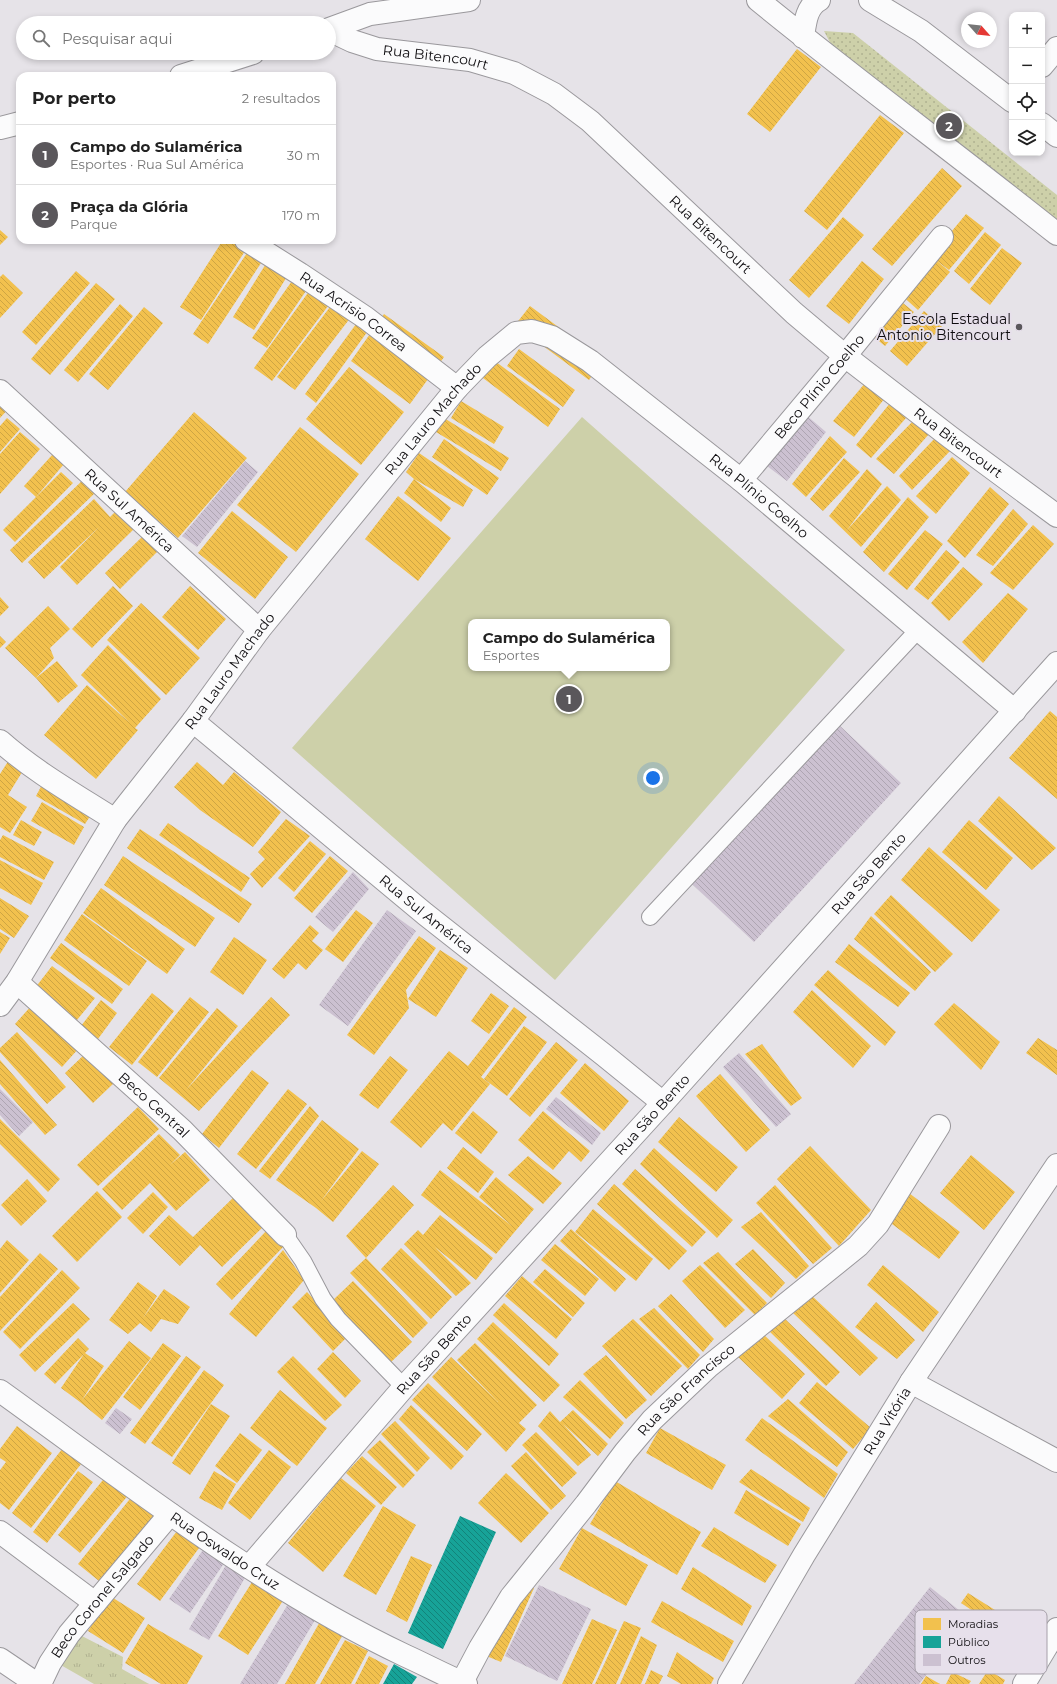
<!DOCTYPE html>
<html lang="pt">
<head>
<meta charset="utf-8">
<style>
  body { margin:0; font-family:Montserrat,sans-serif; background:#f2f2f2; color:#222 }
  .controls { position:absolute; right:12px; top:12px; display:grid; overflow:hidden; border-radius:8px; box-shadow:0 2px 6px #0003 }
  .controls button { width:36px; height:36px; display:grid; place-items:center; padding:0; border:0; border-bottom:1px solid #e0e0e0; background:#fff; color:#222; font:20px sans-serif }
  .compass { position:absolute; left:961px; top:12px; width:36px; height:36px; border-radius:50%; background:#fff; box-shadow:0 2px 6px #0003; rotate:117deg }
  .you { position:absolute; left:653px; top:778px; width:14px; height:14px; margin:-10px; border:3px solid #fff; border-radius:50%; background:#1a73e8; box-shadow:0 0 0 6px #1a73e833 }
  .badge { display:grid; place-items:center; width:26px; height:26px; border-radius:50%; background:#5a575b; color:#fff; font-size:13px; font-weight:700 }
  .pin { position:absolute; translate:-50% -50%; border:2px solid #fff; box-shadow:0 1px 4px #0006 }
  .popup { position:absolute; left:468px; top:619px; width:202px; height:52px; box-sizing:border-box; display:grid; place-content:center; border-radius:8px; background:#fff; filter:drop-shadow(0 1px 3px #0005); font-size:13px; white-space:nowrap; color:#767676 }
  .popup b { font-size:15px; color:#222 }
  .popup::after { content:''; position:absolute; left:50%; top:100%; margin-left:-8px; border:8px solid transparent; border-top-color:#fff }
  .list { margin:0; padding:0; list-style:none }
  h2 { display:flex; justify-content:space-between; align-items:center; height:52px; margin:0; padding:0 16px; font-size:17px }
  h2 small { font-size:13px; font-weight:400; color:#767676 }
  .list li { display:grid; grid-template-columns:26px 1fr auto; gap:12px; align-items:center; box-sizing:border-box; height:60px; padding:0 16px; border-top:1px solid #e0e0e0 }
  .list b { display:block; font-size:15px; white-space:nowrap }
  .list p { margin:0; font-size:13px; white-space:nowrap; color:#767676 }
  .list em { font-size:13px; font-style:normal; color:#767676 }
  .icon { flex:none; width:22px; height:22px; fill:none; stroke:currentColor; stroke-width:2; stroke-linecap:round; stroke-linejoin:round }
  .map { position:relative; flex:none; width:1057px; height:1684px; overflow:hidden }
  .search { position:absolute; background:#fff; box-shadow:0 2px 6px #0003; left:16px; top:16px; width:320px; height:44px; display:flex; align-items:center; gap:10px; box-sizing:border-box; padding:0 14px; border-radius:22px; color:#767676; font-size:15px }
  .panel { position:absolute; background:#fff; box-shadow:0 2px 6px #0003; left:16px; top:72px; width:320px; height:172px; border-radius:12px }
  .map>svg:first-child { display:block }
  .grass { fill:url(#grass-tufts) }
  .park { fill:url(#park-dots) }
  .pitch { fill:#cdd0a9; fill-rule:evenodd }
  .homes { fill:url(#homes-back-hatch) }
  .public { fill:url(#public-back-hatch) }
  .building { fill:url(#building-back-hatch) }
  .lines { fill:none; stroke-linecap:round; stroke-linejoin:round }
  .service-casing { stroke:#9a989c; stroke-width:18 }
  .minor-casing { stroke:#9a989c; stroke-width:24 }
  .tertiary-casing { stroke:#9a989c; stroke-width:24 }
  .service { stroke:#fbfbfc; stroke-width:16 }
  .minor { stroke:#fbfbfc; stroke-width:22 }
  .tertiary { stroke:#fbfbfc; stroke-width:22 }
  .poi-dot { fill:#5a575b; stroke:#e7e0eb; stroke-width:1.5 }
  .labels { text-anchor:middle; stroke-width:4; stroke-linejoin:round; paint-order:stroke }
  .street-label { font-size:14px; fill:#0e0c0f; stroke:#e7e0eb }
  .poi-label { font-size:14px; fill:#0e0c0f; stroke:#e7e0eb; text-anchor:end }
  .key { fill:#e7e0eb; stroke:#a6a0a9; stroke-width:1 }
  .key-label { font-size:11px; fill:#0e0c0f }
</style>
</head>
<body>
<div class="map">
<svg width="1057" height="1684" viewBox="0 0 1057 1684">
  <defs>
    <pattern id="grass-tufts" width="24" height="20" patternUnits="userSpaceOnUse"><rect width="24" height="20" fill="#cdd0a9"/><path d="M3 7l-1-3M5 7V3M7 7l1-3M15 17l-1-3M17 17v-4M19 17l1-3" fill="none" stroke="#afb190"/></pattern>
    <pattern id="park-dots" width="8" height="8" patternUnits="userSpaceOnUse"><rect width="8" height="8" fill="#cdd0a9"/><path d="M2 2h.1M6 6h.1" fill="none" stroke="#afb190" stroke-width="1.8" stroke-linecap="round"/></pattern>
    <pattern id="homes-back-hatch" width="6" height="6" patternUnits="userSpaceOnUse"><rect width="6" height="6" fill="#f2c14e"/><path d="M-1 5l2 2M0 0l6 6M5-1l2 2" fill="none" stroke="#cea543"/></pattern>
    <pattern id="public-back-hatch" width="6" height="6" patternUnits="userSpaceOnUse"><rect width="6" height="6" fill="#17a398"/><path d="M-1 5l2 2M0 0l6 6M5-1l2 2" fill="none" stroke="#13837a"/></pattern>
    <pattern id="building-back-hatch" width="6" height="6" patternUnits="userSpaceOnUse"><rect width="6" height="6" fill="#ccc1d1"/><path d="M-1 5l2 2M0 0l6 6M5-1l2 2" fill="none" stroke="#aea5b2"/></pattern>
  </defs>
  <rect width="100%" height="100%" fill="#e6e3e8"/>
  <path class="grass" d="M78,1634l45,23 -1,12 27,15h-55l-35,-20z"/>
  <path class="park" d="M824,31l29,2 204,162v30l-219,-167z"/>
  <path class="pitch" d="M582,417l263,233 -290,330 -263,-232zM471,622h196v46h-196z"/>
  <path class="homes" d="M797,49l24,18 -51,65 -23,-18z
    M880,115l24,18 -77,97 -23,-19z
    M942,168l20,18 -70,80 -20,-17z
    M966,214l18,14 -35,42 -13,-10 14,12 -32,38 -18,-16z
    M843,217l21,18 -55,63 -20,-18z
    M0,230l8,7 -8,8z
    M985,232l16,13 -32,39 -15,-13z
    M223,240h6l16,11 -44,69 -21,-13z
    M1002,248l20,15 -32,42 -20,-16z
    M249,250l14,10 -55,84 -15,-10z
    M862,261l22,18 -35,45 -23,-18z
    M267,262l21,13 -34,55 -21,-13z
    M76,271l14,12 -54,62 -14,-13z
    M3,274l20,19 -23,25v-41z
    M320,276l20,14 -68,91 -18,-13z
    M294,278l14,10 -41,60 -15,-10z
    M96,283l19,16 -65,76 -19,-16z
    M898,299l16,13 -29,34 -16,-13z
    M333,303l18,14 -56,73 -18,-13z
    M120,304l13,12 -55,66 -14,-12z
    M530,306l73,54 -14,20 -74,-55z
    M144,307l19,16 -55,67 -19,-16z
    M924,311l18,15 -35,40 -17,-15z
    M384,314l60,43 -34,47 -59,-43z
    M359,320l11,8 -54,75 -11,-9z
    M519,349l56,41 -12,17 -56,-41z
    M492,359l68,50 -12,18 -69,-52z
    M349,367l55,45 -43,53 -55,-46z
    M866,382l19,16 -31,39 -21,-16z
    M0,400l9,8 -9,10z
    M461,401l43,26 -10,17 -43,-26z
    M891,402l15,16 -35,40 -15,-13z
    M194,412l53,46 -69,80 -53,-46z
    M7,418l13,11 -20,23v-26z
    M444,418l65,40 -8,13 -65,-39z
    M913,421l16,13 -35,40 -18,-15z
    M300,427l59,47 -63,78 -59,-47z
    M20,432l20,17 -40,45v-40z
    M830,436l17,16 -41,45 -14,-13z
    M936,437l15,13 -39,40 -13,-14z
    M444,439l55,39 -12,17 -55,-38z
    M419,453l54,37 -10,17 -49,-28 -8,-7z
    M53,454l11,10 -28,33 -12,-11z
    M952,457l18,16 -34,41 -20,-18z
    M844,458l16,14 -37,39 -13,-12z
    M867,469l15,15 -35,46 40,-44 14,14 -40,47 -32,-31z
    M61,472l12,11 -58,59 -12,-12z
    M84,479l12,13 -74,71 -12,-13z
    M414,479l37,29 -10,14 -37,-29z
    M990,487l19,17 -44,54 -18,-17z
    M398,496l53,42 -33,43 -53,-42z
    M908,497l21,20 -45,55 -21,-20z
    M94,499l16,18 7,-7 18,18 -58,57 -17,-18 39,-40 -55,52 -16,-17z
    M1013,509l15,15 -35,42 -17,-11z
    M232,511l56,46 -33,42 -57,-46z
    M1033,525l21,19 -41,46 -23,-17z
    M925,530l18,14 -36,46 -19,-16z
    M142,537l15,15 -37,37 -15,-16z
    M946,550l14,12 -32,38 -14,-11z
    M963,567l20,17 -34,37 -18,-18z
    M113,586l20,20 -41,42 -20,-19z
    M190,586l36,33 -28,31 -36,-33z
    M1008,593l20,16 -45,54 -21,-21z
    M0,597l9,10 -9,9z
    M141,603l59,55 -34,37 -59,-55z
    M48,606l22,23 -20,19 4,10 -18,20 21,-17 21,25 -20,17 -22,-25 -31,-30z
    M0,636l6,6 -6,6z
    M108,645l53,54 -26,29 3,2 -42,49 -52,-44 43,-50 43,38 -49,-48z
    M1050,711l7,6v82l-48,-41z
    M9,760l15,9 -16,26 19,12 -17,26 -10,-6v-53z
    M197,762l26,23 11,-13 47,40 -28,35 -53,-37 -26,-23z
    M44,781l50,29 -9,14 -49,-28z
    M999,796l57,52 -24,22 -54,-49z
    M42,802l42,25 -10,18 -43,-24z
    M286,819l24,17 -48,52 -12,-14 15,-15 -7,-7z
    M21,820l21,12 -8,14 -21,-11z
    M969,820l44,38 -27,32 -44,-38z
    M168,823l82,55 -9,14 -82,-57z
    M140,829l112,75 -13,19 -112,-75z
    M3,835l51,27 -10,18 -44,-23v-17z
    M310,841l16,13 -32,38 -16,-14z
    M929,847l71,63 -28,32 -71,-62z
    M123,856l92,62 -20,29 -91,-62z
    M330,856l18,15 -36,42 -18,-15z
    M0,860l43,23 -12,22 -31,-17z
    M101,888l84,61 -18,25 -84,-61z
    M891,895l62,59 -18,18 -61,-58z
    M0,898l29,18 -15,22 -14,-9z
    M356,910l17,13 -30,39 -18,-13z
    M82,914l65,47 -18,25 -65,-46z
    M871,916l60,56 -16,19 -61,-52z
    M310,925l9,8 -7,8 11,9 -17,20 -8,-7 -14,16 -12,-10z
    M0,932l10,6 -10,16z
    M419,936l17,12 -30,42 3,18 -35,47 -27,-20z
    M234,937l33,23 -24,35 -33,-23z
    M61,943l62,46 -11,15 -62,-46z
    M849,944l61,49 -12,14 -63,-45z
    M440,950l28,18 -32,49 -28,-18z
    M52,966l43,32 -18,22 -42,-32z
    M828,970l68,62 -11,14 -71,-61z
    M812,990l59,56 -18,22 -60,-56z
    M152,993l22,18 -42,54 -23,-18z
    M491,993l18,13 -20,28 -18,-13z
    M190,997l19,15 -52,65 -19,-15z
    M271,997l19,18 -91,96 -40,-33 58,-70 21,18 -52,64z
    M101,1000l16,13 -19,26 -17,-13z
    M954,1003l46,39 -19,28 -47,-46z
    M32,1005l47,43 -17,19 -47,-43z
    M514,1007l13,10 -46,60 9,7 -38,47 -9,-8 -22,25 -31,-26 59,-71 19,15z
    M524,1026l23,16 -40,54 -23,-17z
    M17,1032l49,55 -19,17 -47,-52v-4z
    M1038,1038l19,12v25l-31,-22z
    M556,1042l22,18 -48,57 -21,-18z
    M762,1044l40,54 -11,8 -46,-52z
    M86,1053l28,30 -21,20 -28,-30z
    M390,1056l18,14 -30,39 -19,-14z
    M0,1060l57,65 -12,10 -45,-51z
    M585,1063l44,38 -25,30 -44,-38z
    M252,1070l17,13 -50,65 -17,-14z
    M720,1074l50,56 -24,22 -50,-56z
    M288,1089l19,15 -51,65 -19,-15z
    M310,1106l9,10 -49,63 -11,-8z
    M138,1107l21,22 -61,57 -21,-21z
    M473,1111l25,21 -17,22 -26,-21z
    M543,1111l47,40 -9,11 -12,-11 -16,19 -35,-30z
    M679,1117l59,50 -22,25 -58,-50z
    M0,1119l60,60 -12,13 -48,-48z
    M322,1120l37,29 -38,52 41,-50 17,13 -46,58 -17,-14 -40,-28z
    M159,1134l21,21 -10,10 15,-13 25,28 -34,31 -26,-28 -28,27 -20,-21z
    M810,1146l61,64 -32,36 -62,-67z
    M463,1147l31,25 -16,21 -31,-25z
    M654,1148l79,72 -16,18 -77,-74z
    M971,1155l44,37 -31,38 -44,-37z
    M528,1156l34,27 -19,21 -35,-29z
    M635,1169l71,63 -14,15 -70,-63z
    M440,1170l72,56 -33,-29 17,-20 38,32 -38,45 -75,-59z
    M27,1179l20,22 -26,25 -20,-21z
    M614,1184l73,67 -18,19 -72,-66z
    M393,1185l21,20 -48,53 -20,-22z
    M775,1185l57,63 -19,16 -57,-61z
    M97,1191l25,26 -45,45 -25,-26z
    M153,1192l15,15 -25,27 -16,-16z
    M238,1193l29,30 -45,44 -22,-22 -20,21 -31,-30 20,-21 24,22z
    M909,1193l51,39 -21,27 -51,-38z
    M593,1209l60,50 -17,22 -61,-49z
    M761,1212l48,54 -13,13 -55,-52z
    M440,1215l53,43 -17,22 -41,-33 36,36 -15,13 -52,-52 14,-14 5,5z
    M268,1229l17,16 -53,55 -16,-16z
    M571,1229l55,50 -11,13 -55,-51z
    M7,1240l22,20 -29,33v-44z
    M555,1244l44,35 -14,17 -44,-36z
    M401,1248l51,49 -21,22 -50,-50z
    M753,1249l32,34 -14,15 -36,-34z
    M283,1250l21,30 -48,57 -27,-23z
    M718,1252l49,51 -12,12 -52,-52z
    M40,1253l18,16 -58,62v-34z
    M366,1258l62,65 -15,15 -63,-65z
    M700,1265l45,45 -20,18 -43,-47z
    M883,1265l56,47 -16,20 -56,-47z
    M545,1269l40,34 -12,14 -40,-35z
    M62,1270l18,18 -60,61 -17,-17z
    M522,1276l50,43 -16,20 -51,-43z
    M353,1281l59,61 -21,20 -59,-61z
    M138,1282l19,14 -14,22 21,-29 26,18 -12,17 -17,-5 -10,13 -11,-9 -12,11 -19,-14z
    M307,1292l41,44 -15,15 -41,-44z
    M671,1294l43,45 -11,13 -45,-46z
    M811,1295l67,63 -18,18 -67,-63z
    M876,1302l39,38 -18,19 -42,-32z
    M73,1303l17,16 -55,53 -16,-17z
    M504,1303l55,51 -10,12 -56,-51z
    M654,1308l46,47 -12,14 -49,-50z
    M784,1318l56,54 -14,14 -56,-54z
    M633,1319l49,47 -31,30 -49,-50z
    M493,1322l67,63 -16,17 -67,-63z
    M760,1331l45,43 -23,25 -45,-43z
    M78,1338l11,11 -4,4 19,13 -22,34 47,-59 22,17 -49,62 -22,-18 -19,-14 23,-34 -29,30 -11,-10z
    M163,1343l18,13 -41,54 -17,-13z
    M475,1343l62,62 -18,18 7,6 -20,23 -74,-75 19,-20 47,45 -41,-42z
    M333,1352l28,29 -16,17 -28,-29z
    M606,1355l41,45 -21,19 -43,-45z
    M186,1356l15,11 -56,77 -15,-11z
    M293,1356l49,49 -17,16 -48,-49z
    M204,1370l20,15 -52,72 -21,-14z
    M580,1380l44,43 -14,16 -47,-42z
    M817,1382l54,46 -18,21 -54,-46z
    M428,1383l54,51 -15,17 -55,-51z
    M280,1390l47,38 -30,38 -47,-38z
    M788,1399l60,53 -11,15 -69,-51z
    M211,1404l19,12 -40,59 -18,-12z
    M411,1405l53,51 -13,14 -52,-51z
    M573,1410l35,34 -10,12 -35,-32 28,31 -13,11 -40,-40 12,-15 10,11z
    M762,1418l76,56 -14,24 -79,-58z
    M395,1421l35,37 -13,14 -36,-38z
    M17,1426l35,27 -43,57 -9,-7v-33l6,-8 -6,-4v-9z
    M660,1428l66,37 -14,25 -66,-37z
    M536,1432l41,41 -15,14 -40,-42z
    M240,1433l22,17 -25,33 -22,-17z
    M380,1440l35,35 -12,13 -36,-36z
    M66,1444l19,15 -54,69 -19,-15z
    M269,1450l22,17 -41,53 -22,-17z
    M526,1452l40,44 -15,14 -40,-44z
    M362,1456l35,31 -16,18 -35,-32z
    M751,1469l59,39 -7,14 -64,-40z
    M78,1471l15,11 -46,61 -14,-11z
    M214,1471l22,13 -14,26 -23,-12z
    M506,1473l43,40 -28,30 -43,-40z
    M107,1475l23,18 -50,60 -22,-18z
    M341,1478l35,28 -53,66 -35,-29z
    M615,1481l86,51 -24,43 -87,-51z
    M746,1490l55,34 -13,22 -54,-33z
    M133,1495l26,21 -55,69 -26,-21z
    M383,1506l33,19 -40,70 -33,-19z
    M180,1527l22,17 -42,57 -23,-17z
    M714,1527l63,38 -12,18 -64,-37z
    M582,1528l66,37 -22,41 -67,-37z
    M411,1556l21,9 -25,57 -21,-11z
    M693,1567l59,39 -10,20 -61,-37z
    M254,1579l30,20 -36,56 -30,-19z
    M516,1581l18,7 -33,74 -17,-7z
    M968,1593l68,43 -22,35 -47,-30 15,-24 -21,-14z
    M110,1596l35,22 -22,35 -35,-22z
    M662,1601l72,40 -11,21 -72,-40z
    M322,1618l23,13 -30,53h-30z
    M592,1619l25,11 -25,54h-30z
    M624,1621l17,7 -25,56h-21z
    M148,1624l55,32 -16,28h-26l-36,-21z
    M641,1636l16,9 -16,39h-21z
    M345,1640l23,11 -17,33h-31z
    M677,1652l37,26 -3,6h-30l-14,-8z
    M369,1656l19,10 -9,18h-24z
    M651,1670l12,6 -4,8h-14z
    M988,1670l17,10 -2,4h-24z
    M952,1672l19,9 -2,3h-23z
    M926,1676l14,8h-19z"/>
  <path class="public" d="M460,1516l36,16 -53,117 -35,-16z
    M394,1664l23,13 -5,7h-29z"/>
  <path class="building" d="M806,415l20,17 -39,49 -24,-18z
    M245,461l13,11 -61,75 -15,-11z
    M839,725l62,58 -147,159 -62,-58z
    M353,872l16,17 -36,43 -18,-15z
    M387,910l29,21 -68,95 -29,-21z
    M739,1053l52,61 -15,13 -53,-60z
    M0,1089l33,33 -14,14 -19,-21z
    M556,1097l45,36 -9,12 -46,-36z
    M116,1408l16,11 -12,15 -15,-11z
    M207,1544l20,15 -37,54 -21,-14z
    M226,1565l20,11 -37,64 -20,-11z
    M539,1585l52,24 -34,72 -52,-25z
    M930,1587l40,32 -51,65h-65z
    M291,1599l27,16 -41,69h-37z"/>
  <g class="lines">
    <g class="service-casing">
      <path id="service" d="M650,917l268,-287
        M285,1235l18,26 20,38 15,20 66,68"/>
    </g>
    <g class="minor-casing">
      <g id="minor">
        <path d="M329,29l41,-15 99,-14"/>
        <path id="s1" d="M329,30l23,11 25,8 93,11 44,13 40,21 36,27 204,192 51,43 105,81 107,79"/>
        <path d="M1042,66l15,-18"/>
        <path d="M181,76l72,-23"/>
        <path d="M0,128l20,-5"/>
        <path id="s2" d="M246,240l54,34 66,44 91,70"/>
        <path id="s3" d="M0,391l259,239"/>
        <path id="s4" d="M741,480l104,-124 97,-119"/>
        <path id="s5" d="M193,721l232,193 179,141 59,48"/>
        <path d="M0,741c35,31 76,54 115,79"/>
        <path id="s6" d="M17,982l165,148 103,105"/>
        <path id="s7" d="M0,1005l17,-23 98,-162 78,-99 66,-91 198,-242 30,-31 29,-24 16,-2 20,6 38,24 151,119 274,231"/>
        <path d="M911,1382l146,79"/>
        <path id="s8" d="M0,1391c131,94 260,196 406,265 20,9 40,20 60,28"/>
        <path d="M0,1532l95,71"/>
        <path id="s9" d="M249,1567l155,-180 259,-284 394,-440"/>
        <path d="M0,1659l37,25"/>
        <path id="s10" d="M462,1682l18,-34 31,-51 75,-93 39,-52 27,-32 56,-53 150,-121 20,-22 61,-98"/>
        <path id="s11" d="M40,1684l10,-21 19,-29 101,-120"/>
        <path id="s12" d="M729,1684l75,-129 107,-173 146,-217"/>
        <path d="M1024,1684l33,-55"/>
      </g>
    </g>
    <g class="tertiary-casing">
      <path id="tertiary" d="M758,0c98,80 200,155 299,234
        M870,0l51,31 91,70
        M803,37c2,-13 3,-30 16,-37
        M1042,124l15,12"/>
    </g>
    <use href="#service" class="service"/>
    <use href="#minor" class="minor"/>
    <use href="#tertiary" class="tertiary"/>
  </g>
  <circle class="poi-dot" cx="1019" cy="327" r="4"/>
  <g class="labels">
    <g class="street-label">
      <text dy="5" stroke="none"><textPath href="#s1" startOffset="111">Rua Bitencourt</textPath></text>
      <text dy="5" stroke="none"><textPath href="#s1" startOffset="447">Rua Bitencourt</textPath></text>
      <text dy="5" stroke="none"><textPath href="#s2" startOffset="129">Rua Acrisio Correa</textPath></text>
      <text dy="5" stroke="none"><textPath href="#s4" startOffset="122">Beco Plínio Coelho</textPath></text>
      <text dy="5" stroke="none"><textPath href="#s7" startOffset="730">Rua Lauro Machado</textPath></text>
      <text dy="5" stroke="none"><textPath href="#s1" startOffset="771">Rua Bitencourt</textPath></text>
      <text dy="5" stroke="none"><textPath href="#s7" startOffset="1148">Rua Plínio Coelho</textPath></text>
      <text dy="5" stroke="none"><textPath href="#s3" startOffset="176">Rua Sul América</textPath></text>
      <text dy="5" stroke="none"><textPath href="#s7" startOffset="406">Rua Lauro Machado</textPath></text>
      <text dy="5" stroke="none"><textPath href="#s9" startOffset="930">Rua São Bento</textPath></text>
      <text dy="5" stroke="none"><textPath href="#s5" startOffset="303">Rua Sul América</textPath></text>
      <text dy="5" stroke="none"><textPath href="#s6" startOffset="184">Beco Central</textPath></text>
      <text dy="5" stroke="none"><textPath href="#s9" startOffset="606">Rua São Bento</textPath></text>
      <text dy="5" stroke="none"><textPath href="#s9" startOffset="282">Rua São Bento</textPath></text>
      <text dy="5" stroke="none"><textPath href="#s10" startOffset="370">Rua São Francisco</textPath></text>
      <text dy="5" stroke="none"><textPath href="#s12" startOffset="307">Rua Vitória</textPath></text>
      <text dy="5" stroke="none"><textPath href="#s8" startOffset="276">Rua Oswaldo Cruz</textPath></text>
      <text dy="5" stroke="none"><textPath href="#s11" startOffset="108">Beco Coronel Salgado</textPath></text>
    </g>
    <g class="poi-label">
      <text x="1011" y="324">Escola Estadual<tspan x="1011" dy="16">Antonio Bitencourt</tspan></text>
    </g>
  </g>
  <rect x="915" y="1610" width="132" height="64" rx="6" class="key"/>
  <rect x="923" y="1618" width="18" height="12" fill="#f2c14e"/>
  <rect x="923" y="1636" width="18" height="12" fill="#17a398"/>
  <rect x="923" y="1654" width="18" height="12" fill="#ccc1d1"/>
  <g class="key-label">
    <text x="948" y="1628">Moradias</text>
    <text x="948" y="1646">Público</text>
    <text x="948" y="1664">Outros</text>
  </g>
</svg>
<div class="controls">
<button>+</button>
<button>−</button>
<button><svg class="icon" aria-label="locate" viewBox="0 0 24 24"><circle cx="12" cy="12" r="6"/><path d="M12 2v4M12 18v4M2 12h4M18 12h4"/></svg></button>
<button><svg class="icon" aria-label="layers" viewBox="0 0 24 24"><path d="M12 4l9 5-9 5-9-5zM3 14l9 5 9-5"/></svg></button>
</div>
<svg class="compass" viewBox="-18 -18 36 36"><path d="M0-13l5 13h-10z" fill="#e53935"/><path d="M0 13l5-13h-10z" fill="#767676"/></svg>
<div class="you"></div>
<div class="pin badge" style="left:569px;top:699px">1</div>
<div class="popup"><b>Campo do Sulamérica</b>Esportes</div>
<div class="pin badge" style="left:949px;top:126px">2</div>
<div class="search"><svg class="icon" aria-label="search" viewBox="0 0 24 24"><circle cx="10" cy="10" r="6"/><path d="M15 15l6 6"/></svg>Pesquisar aqui</div>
<section class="panel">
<h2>Por perto<small>2 resultados</small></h2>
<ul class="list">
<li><span class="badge">1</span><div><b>Campo do Sulamérica</b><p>Esportes · Rua Sul América</p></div><em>30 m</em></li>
<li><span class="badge">2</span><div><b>Praça da Glória</b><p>Parque</p></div><em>170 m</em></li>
</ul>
</section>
</div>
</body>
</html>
